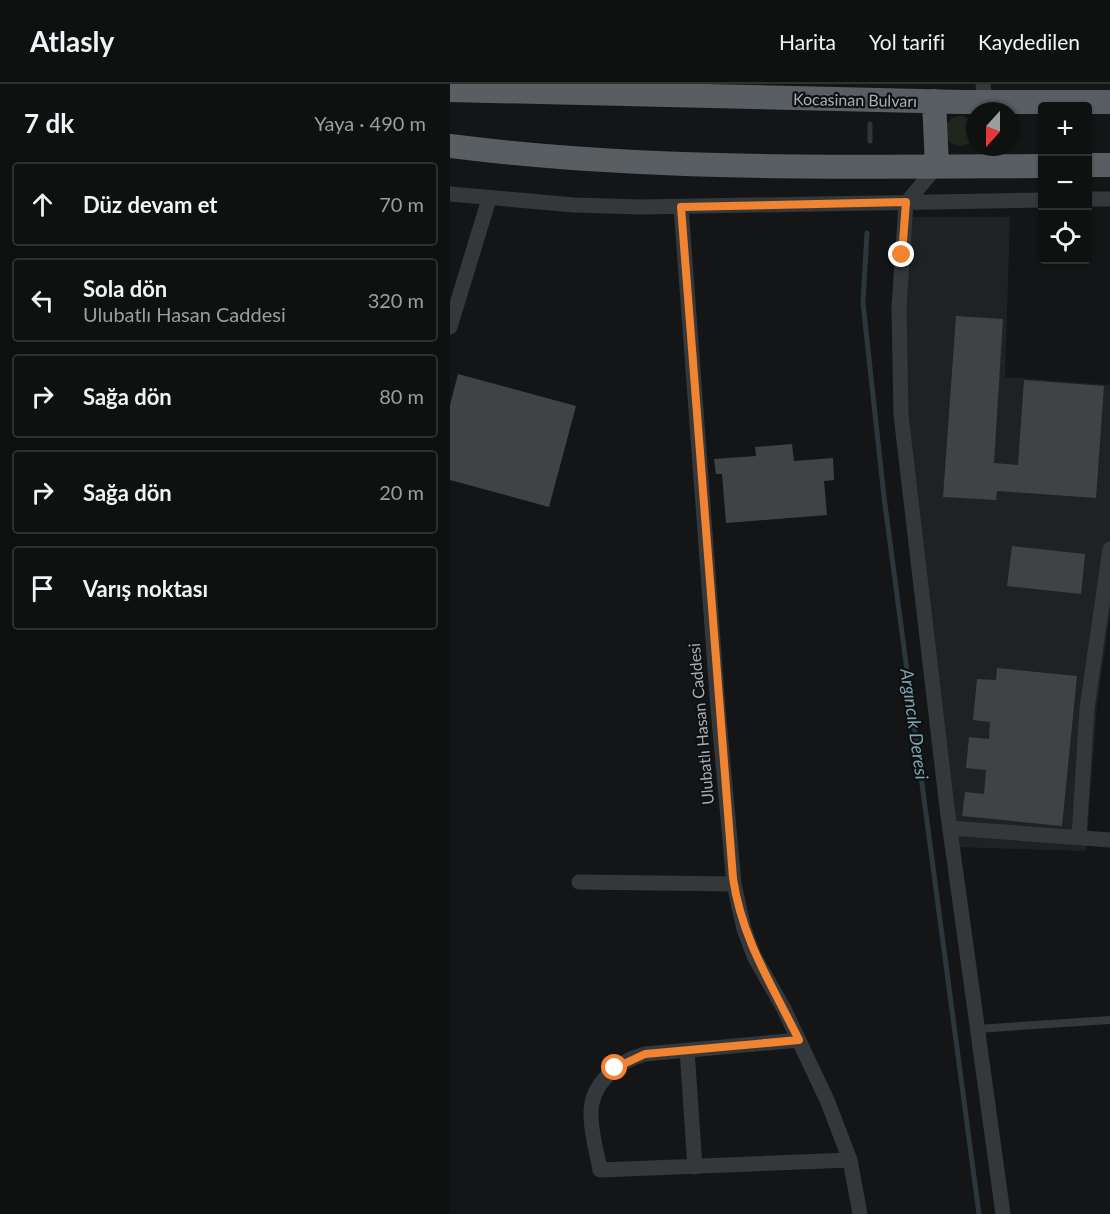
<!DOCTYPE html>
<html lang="tr">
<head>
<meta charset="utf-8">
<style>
  body { margin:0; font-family:Lato,sans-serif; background:#1d1e1e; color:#f1f3f6 }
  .controls { position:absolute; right:18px; top:18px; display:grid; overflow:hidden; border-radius:6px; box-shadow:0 2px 4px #0004 }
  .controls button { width:54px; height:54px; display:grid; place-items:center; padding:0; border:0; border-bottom:2px solid #2f3030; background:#0f1010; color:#f1f3f6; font:30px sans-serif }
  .compass { position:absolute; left:516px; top:18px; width:54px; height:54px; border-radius:50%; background:#0f1010; box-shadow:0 2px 4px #0004; rotate:201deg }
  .stop { position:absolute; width:18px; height:18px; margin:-14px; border:4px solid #f28330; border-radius:50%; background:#fff }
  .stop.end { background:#f28330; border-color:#fff; box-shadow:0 2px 6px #0008 }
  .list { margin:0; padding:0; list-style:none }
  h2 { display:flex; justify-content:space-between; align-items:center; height:78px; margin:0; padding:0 24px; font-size:26px }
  h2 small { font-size:20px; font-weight:400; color:#9b9d9f }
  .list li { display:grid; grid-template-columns:39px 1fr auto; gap:18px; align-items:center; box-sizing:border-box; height:84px; margin:0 12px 12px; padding:0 12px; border:2px solid #2f3030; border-radius:6px }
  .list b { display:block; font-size:22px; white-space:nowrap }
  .list p { margin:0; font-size:20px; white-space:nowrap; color:#9b9d9f }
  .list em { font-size:20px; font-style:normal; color:#9b9d9f }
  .icon { flex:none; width:33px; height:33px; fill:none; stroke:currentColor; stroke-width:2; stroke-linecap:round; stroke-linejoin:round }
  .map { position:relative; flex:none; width:660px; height:1130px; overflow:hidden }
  header { display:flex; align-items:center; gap:36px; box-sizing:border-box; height:84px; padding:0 30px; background:#0f1010; border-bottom:2px solid #2f3030 }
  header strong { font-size:28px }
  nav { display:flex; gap:33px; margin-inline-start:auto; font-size:21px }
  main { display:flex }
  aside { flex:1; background:#0f1010 }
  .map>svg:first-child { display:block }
  .built { fill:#202123 }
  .green { fill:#1f261e }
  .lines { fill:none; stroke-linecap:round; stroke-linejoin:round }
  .stream { stroke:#2b373a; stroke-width:5 }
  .building { fill:#404346 }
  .service { stroke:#35383b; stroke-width:8 }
  .minor { stroke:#35383b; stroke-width:15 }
  .trunk { stroke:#595e63; stroke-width:24 }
  .route { stroke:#f28330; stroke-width:8 }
  .labels { text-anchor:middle; stroke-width:4.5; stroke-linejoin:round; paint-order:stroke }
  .street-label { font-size:16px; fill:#a6afb7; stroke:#0f1011 }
  .water-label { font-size:18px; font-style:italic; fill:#7da6b2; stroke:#0f1011 }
</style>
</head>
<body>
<header>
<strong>Atlasly</strong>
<nav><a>Harita</a><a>Yol tarifi</a><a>Kaydedilen</a></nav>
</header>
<main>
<aside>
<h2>7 dk<small>Yaya · 490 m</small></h2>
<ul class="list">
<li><svg class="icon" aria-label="ahead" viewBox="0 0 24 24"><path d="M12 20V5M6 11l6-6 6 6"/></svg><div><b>Düz devam et</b></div><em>70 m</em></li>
<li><svg class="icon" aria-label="left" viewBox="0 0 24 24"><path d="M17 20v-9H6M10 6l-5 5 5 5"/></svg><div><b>Sola dön</b><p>Ulubatlı Hasan Caddesi</p></div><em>320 m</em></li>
<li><svg class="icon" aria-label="right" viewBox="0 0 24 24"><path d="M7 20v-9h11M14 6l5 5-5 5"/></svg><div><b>Sağa dön</b></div><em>80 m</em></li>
<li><svg class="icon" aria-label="right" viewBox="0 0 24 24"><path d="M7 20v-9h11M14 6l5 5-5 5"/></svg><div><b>Sağa dön</b></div><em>20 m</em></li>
<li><svg class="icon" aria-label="arrive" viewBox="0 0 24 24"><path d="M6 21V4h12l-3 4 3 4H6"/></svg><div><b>Varış noktası</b></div></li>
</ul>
</aside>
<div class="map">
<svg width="660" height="1130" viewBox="0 0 660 1130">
  <rect width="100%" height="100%" fill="#141516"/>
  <path class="built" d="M454,133h106l-5,160 105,8v228l-13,93 -11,145 -132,-4 -46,-388z"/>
  <path class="green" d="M495 47a15 15 0 1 1 30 0a15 15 0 1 1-30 0Z"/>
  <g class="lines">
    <path class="stream" d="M420,40v17
      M417,149l-4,70 21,194 95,717"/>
  </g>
  <path class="building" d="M506,232l47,3 -9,144 24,2 6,-85 80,6 -8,112 -99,-7 -1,9 -53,-3z
    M8,290l118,32 -27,101 -99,-27v-75z
    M342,360l2,17 39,-3 1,22 -10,1 3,34 -101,8 -4,-49h-6l-2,-15 42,-3 -1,-9z
    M562,462l73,8 -4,40 -74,-8z
    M547,584l80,8 -15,150 -100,-10 3,-24 19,2 2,-24 -20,-2 3,-31 20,2 1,-17 -17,-2 4,-41 19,1z"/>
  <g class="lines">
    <path class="service" d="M527,945l133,-9"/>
    <path class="minor" d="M533,0l2,18
      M487,82l-31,37 -7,104 2,108 46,393 56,406
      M0,110l124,11 68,2 400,-7
      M638,115h22
      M231,123l37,501 16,176 10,45 10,27 30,53 43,91 23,60 10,54
      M0,243l39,-128
      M500,744l160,12
      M629,753l8,-129 23,-159
      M129,798l155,2
      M349,956l-154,14c-27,7 -55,30 -54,61 0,18 6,38 9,55l250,-10
      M237,966l8,117"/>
    <path class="trunk" d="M0,6l512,12h148
      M484,17l3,65
      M0,62c196,25 396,21 592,20
      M638,81h22"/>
  </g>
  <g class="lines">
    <path class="route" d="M165,984l30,-14 154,-14c-27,-55 -57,-100 -66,-162l-52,-671 225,-5 -4,53"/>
  </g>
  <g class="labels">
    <g class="street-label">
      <text transform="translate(405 16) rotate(1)" y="6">Kocasinan Bulvarı</text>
      <text transform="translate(251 640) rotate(-95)" y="6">Ulubatlı Hasan Caddesi</text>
    </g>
    <g class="water-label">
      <text transform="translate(464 640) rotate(82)" y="6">Argıncık Deresi</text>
    </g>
  </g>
</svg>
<div class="controls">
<button>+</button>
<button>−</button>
<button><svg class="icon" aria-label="locate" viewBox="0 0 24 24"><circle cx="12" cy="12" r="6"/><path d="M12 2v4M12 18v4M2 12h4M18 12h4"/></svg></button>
</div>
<svg class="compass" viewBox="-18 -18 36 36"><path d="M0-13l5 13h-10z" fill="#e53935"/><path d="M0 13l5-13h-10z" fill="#9b9d9f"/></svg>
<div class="stop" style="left:165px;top:984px"></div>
<div class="stop end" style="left:452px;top:171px"></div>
</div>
</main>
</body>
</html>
